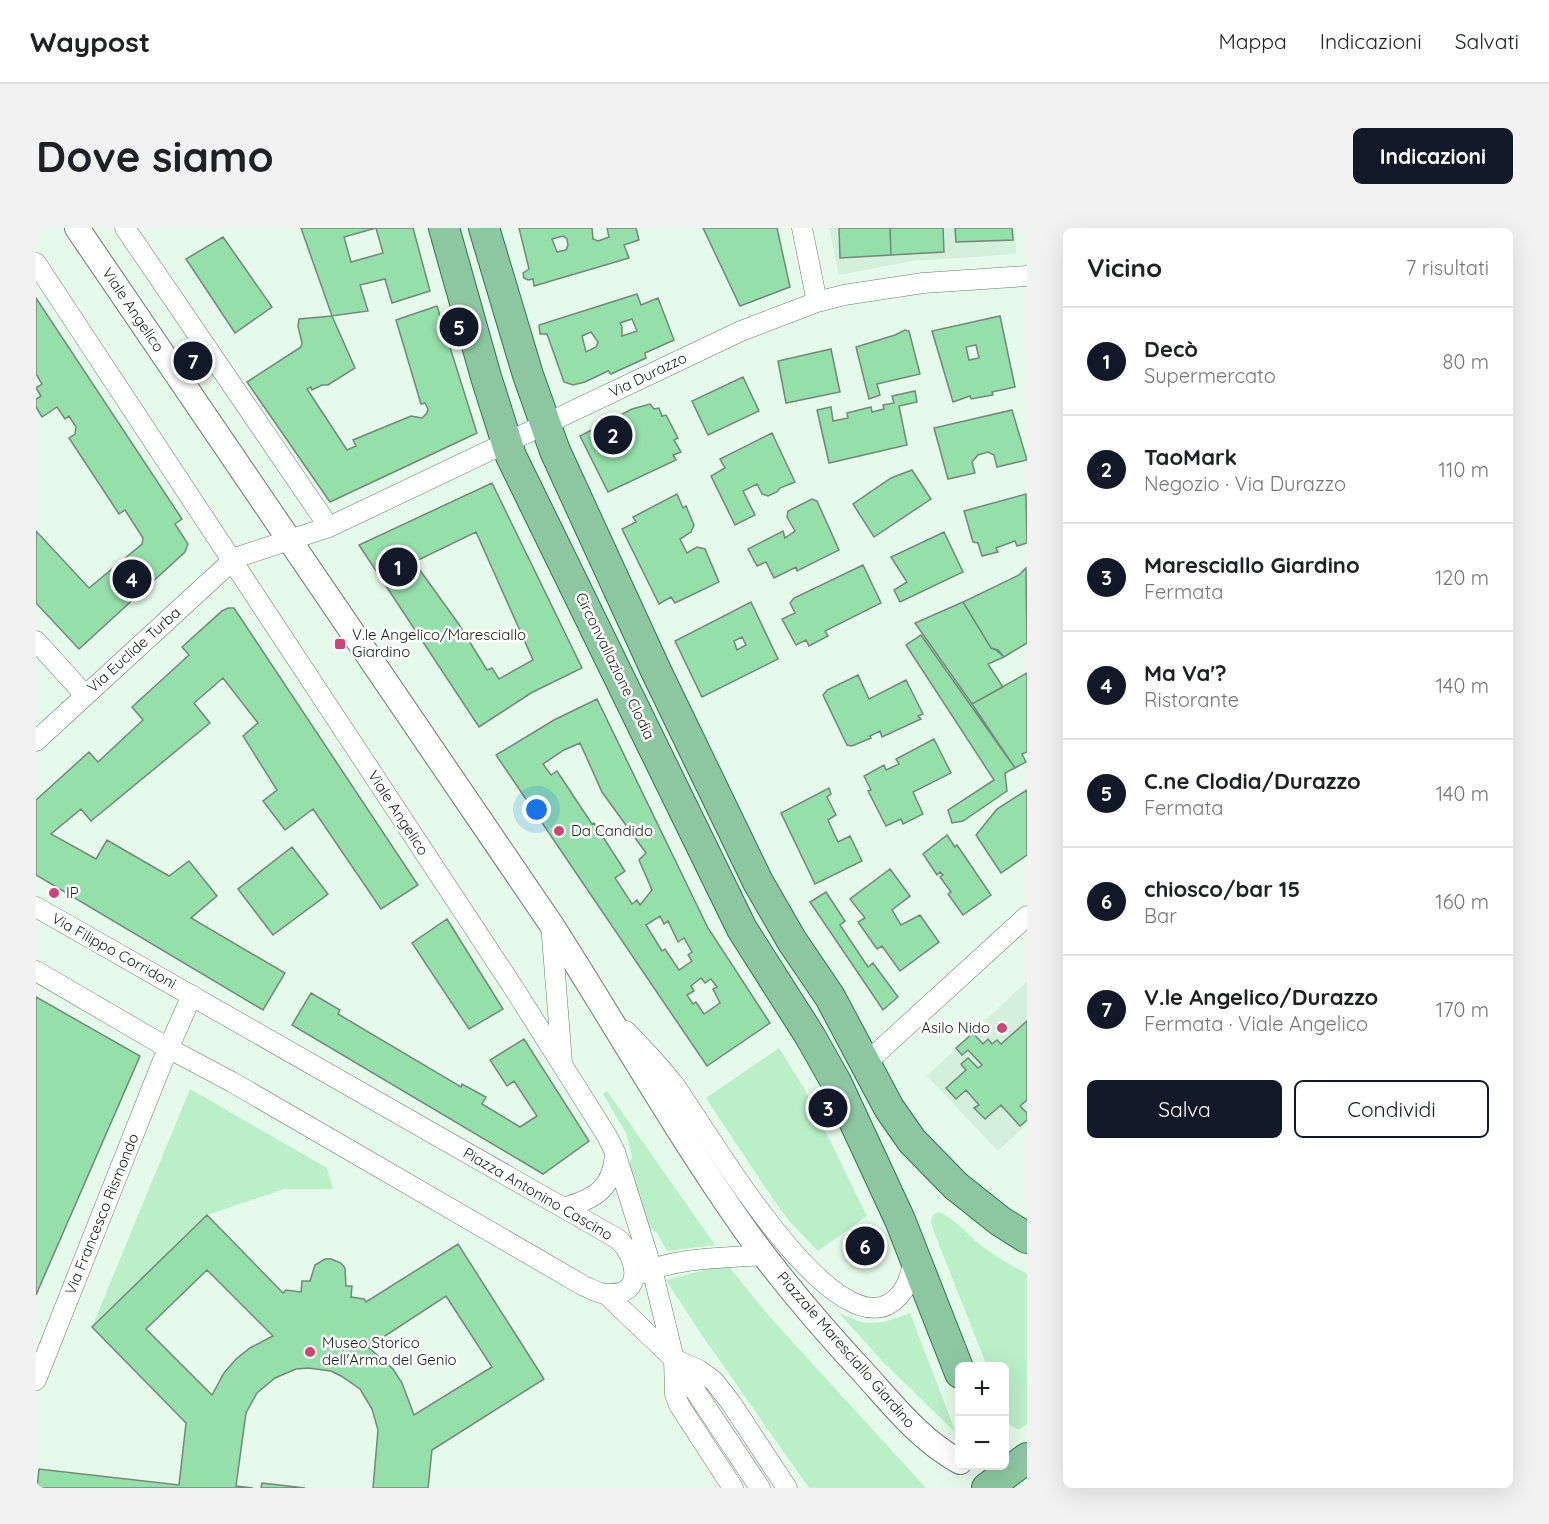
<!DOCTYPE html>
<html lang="it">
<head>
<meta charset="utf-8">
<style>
  body { margin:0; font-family:Quicksand,sans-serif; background:#f2f2f2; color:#202124 }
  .controls { position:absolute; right:18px; bottom:18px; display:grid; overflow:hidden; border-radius:9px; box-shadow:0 6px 24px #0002 }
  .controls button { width:54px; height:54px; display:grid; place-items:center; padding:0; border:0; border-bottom:2px solid #e0e0e0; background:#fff; color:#202124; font:30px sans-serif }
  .you { position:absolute; left:501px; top:582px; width:21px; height:21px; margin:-15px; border:4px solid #fff; border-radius:50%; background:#1a73e8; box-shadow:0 0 0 9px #1a73e833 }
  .badge { display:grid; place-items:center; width:39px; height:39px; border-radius:50%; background:#111827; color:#fff; font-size:20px; font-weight:700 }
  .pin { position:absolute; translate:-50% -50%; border:3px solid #fff; box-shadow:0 2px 6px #0006 }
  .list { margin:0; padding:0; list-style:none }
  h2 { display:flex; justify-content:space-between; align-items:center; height:78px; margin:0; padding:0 24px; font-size:26px }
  h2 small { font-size:20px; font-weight:400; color:#757577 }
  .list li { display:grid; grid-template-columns:39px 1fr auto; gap:18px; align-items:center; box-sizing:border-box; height:108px; padding:0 24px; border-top:2px solid #e0e0e0 }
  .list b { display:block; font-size:22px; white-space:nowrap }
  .list p { margin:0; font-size:20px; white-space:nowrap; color:#757577 }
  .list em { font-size:20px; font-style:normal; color:#757577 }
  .actions { display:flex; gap:12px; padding:18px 24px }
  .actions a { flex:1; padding:14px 0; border:2px solid #111827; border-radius:9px; text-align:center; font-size:21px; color:#111827 }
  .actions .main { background:#111827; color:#fff }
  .map { position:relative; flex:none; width:991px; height:1260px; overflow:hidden; border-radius:9px }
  header { display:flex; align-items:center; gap:36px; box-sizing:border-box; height:84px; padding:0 30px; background:#fff; border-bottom:2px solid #e0e0e0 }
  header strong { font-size:28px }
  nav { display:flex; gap:33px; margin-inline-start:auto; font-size:21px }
  .intro { display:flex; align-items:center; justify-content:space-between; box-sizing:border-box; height:144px; padding:0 36px }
  h1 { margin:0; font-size:42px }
  .button { padding:15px 27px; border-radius:9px; background:#111827; color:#fff; font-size:21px; font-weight:700 }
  main { display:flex; gap:36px; padding:0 36px }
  aside { flex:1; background:#fff; border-radius:9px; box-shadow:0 6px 24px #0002 }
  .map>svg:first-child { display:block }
  .built { fill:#d4efdb }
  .green { fill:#baefc8 }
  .building { fill:#94dfaa; stroke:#748779; stroke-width:1.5; fill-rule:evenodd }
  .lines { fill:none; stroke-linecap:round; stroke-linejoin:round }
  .minor-casing { stroke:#67796c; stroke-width:21 }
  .tertiary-casing { stroke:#67796c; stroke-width:26 }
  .primary-casing { stroke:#307349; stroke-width:32 }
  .minor { stroke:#fff; stroke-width:20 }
  .tertiary { stroke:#fff; stroke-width:24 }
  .primary { stroke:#8cc7a2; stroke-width:30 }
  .poi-dot { fill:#d04475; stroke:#fff; stroke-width:2 }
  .labels { text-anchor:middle; stroke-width:5; stroke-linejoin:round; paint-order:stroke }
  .street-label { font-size:15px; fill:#151c17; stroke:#fff }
  .poi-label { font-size:15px; fill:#151c17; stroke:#fff; text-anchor:start }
</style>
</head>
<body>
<header>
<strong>Waypost</strong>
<nav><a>Mappa</a><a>Indicazioni</a><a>Salvati</a></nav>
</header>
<div class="intro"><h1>Dove siamo</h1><a class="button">Indicazioni</a></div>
<main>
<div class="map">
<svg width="991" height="1260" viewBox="0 0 991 1260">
  <rect width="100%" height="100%" fill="#e6faeb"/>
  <path class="built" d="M793,0h186l1,26 -104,7 -73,14z
    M991,753v143l-29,27 -71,-75z"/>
  <path class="green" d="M743,820l26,42 62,126 -49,35 -28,-29 -17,-23 -67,-101z
    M154,861l137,79 6,21h-49l-77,26 -115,112z
    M571,863l108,154 -48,6 -10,-18 -12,-9 -17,-53 4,-15 -6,-23 -23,-39z
    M902,984c12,2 36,29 48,37 13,10 27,17 41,25v150l-8,6 -9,-5 -5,-13v-46h-18l-53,-134 -3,-10 2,-7z
    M691,1036l41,51 158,173h-117l-110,-157 -33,-51z
    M802,1084c30,16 40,13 72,1l46,120 -73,-71z"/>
  <path class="building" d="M265,0h112l17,63 -38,12 -7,-24 -25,6 8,26 -36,5zM340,0l7,25 -32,9 -7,-25z
    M483,0h73l1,11 5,2 11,-4 -2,-9h29l3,12 -15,5 5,13 -95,28 -1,-7 -5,1 -4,-2 -1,-5 6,-4zM527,8l4,3 1,6 -2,5 -9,2 -5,-13z
    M667,0h74l13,59 -50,19z
    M803,0h51l1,27 -51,3z
    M854,0h53l1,24 -53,3z
    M919,0h57l1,12 -57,2z
    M187,9l49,70 -37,26 -49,-74z
    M601,66l4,11 17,-7 16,42 -29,13 1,5 -35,16 -3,-3 -23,11 -12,3 -9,-3 -17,-48h-7l-1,-9zM596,91l5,12 -15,5v-9l-2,-4zM555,104l7,10 -2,5 -10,5 -4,-16z
    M0,70l146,221 -7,5 13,20 -3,8 -106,97 -43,-46v-72l53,57 53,-44 1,-6 -18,-28 -6,4 -50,-76 6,-4 1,-7 -7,-11 -4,3 -8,-12 -15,10 -6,-10v-8l5,-3 -5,-8 6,-4 -6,-10z
    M401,78l40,127 -147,69 -83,-120 54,-35 1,-4 -4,-17 1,-7 33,-3 23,52 -27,17h-6l-10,5 -1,-3 -4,2 40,61 9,-4 -3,-6 58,-24 11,2 5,-5 1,-4 -3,-6 -4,1 -25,-84z
    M964,88l15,71 -23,5 1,3 -22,4 -1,-3 -17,6 -21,-71zM940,117l3,13 -10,2 -3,-13z
    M869,102l4,1 11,43 -43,10 3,11 -11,4 -13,-52 39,-12z
    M795,121l9,43 -54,11 -8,-42z
    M707,149l16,34 -51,24 -16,-34z
    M879,163l2,11 -18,4 8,39 -78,18 -12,-53 14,-3 2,14 15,-3 -1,-5 24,-6 1,5 12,-3 -1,-4 11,-2 -2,-7z
    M614,176l4,5 5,-1 3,8 4,-1 12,23 -4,2 7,12 -8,3 3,5 -68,32 -28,-56 52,-27z
    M976,182l15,50 -30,7 -3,-12 -6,-3 -10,3 -6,7 3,11 -27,6 -14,-51z
    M736,205l23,49 -15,6 -3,4 -9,4 -6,-2 -5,-10 -14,7 12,24 -20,10 -24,-49 14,-8 -5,-9z
    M876,242l19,29 -57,38 -21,-33 38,-26z
    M456,255l90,185 -51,25 -52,34 -120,-182zM440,304l57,128 -34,19 -7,-11 -5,2 -29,-47 -44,-61z
    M641,266l6,14 3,-2 8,19 -3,7 -11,7 7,14 10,-6 8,2 14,33 -44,21 -4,-6 -12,7 -37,-75 14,-7 -3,-5z
    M990,266l1,49 -10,3 -2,-5 -19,7 2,4 -16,4 -4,-13 -5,-1 -9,-31z
    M776,271l5,2 22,49 -42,21 -1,-4 -22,11 -8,-16 -9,4 -9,-17 35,-18 2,7 10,-7 -8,-14 1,-6z
    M908,304l19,40 -63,30 -6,-12 13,-8 -16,-25z
    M827,337l18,38 -56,28 3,5 -19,10 -3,-6 -10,5 -14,-26 13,-6 -5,-10 4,-5z
    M990,340l1,75 -23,14 -6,-7 -7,-2 -28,-46 56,-27z
    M715,374l27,57 -76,38 -27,-56zM706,409l4,8 -9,5 -3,-9z
    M927,374l28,46 5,2 8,7 -16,7 15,23 -31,17 -57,-81z
    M192,380h6l184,277 -37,24 -68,-100 -28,21 -22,-29 14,-11 -34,-54 15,-13 -35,-45 -29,25 16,20 -119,98 -10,-12 -30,25 45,25 11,-19 62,36 20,-15 28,35 -26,22 94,55 -22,37 -227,-135v-75l53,-48 9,10 45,-42 -11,-13 57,-52 -7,-8 40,-36z
    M885,407l94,133 -10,5 2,18 -44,30 -11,2 -4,-13 46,-30 -88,-135z
    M991,445v79l-5,2 4,8 -11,6 -43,-64z
    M822,447l11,24 37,-19 17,34 -5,2 3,3 -39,18 -2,-6 -10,5 1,2 -19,8 -5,-1 -24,-50 4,-5z
    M561,471l111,229 62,95 -63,43 -211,-311 58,-35zM544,515l22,49 44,61 -7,7 13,30 -12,15 -3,-5 -5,4 -17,-26 10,-7 -31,-48 -2,1 -35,-53 -6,4 -8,-11 21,-14zM624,688l4,8 4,-3 10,21 6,-4 8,14 -4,3 4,6 -13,9 -14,-21 -3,2 -16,-26zM665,750l4,5 6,-4 6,8 -4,2 7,14 -16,11 -8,-12 -3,2 -6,-9 7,-4 -3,-5z
    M898,511l17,34 -38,19 10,22 -20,10 -2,-5 -15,7 -18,-35 3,-1 -7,-14 20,-11 2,5 13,-6 -3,-5z
    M793,560l2,6 -4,3 9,18 -8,5 10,22 12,-6 12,25 -47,23 -34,-71z
    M991,562v65l-26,18 -25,-38 21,-26z
    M911,607l8,12 2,-2 34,50 -28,20 -15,-21 3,-2 -11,-15 3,-2 -3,-3 -3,3 -14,-21z
    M256,619l36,47 -55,41 -35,-46z
    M854,641l20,27 -18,14 9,15 19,-10 19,27 -39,29 -18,-25 -5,3 -19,-27 7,-4 -15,-19z
    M790,664l19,29 -5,4 28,42 5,-4 25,34 -15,13 -73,-108z
    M411,691l56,90 -34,20 -57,-86z
    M275,765l29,17 -2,4 123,73 1,-3 24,13 -4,7 38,23 17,-11 -23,-35 -7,5 -17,-26 34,-21 65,102 -46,33 -251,-149z
    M0,769l104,59 -104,239z
    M991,793v79l-7,6 7,7v7l-7,6 -19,-21 -16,14 -11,-11 5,-3 -13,-15 -10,9 -10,-11 20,-18 -5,-6 7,-6 10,10 4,-3 -14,-15 -6,5 -6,-7 17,-15 10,11 5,-5 4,5 5,-4 4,4z
    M171,987l76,78 3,-3 15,2 1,-11h8l5,-16 10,-6h6l10,4 4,5 1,18h6l-1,11 13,2 2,3 92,-58 86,135 -112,71 -4,38h-55l5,-58 -6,-21 -12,-20 -19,-13 -10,-5 -23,-3 -12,1 -21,9 -18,15 -11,20 -10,73 17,2h-216l2,-19 140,16 7,-62 -94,-96zM171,1042l66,66 -23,12 -14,11 -12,14 -12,22 -66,-66zM410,1068l46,71 -78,48 -12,-32 -9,-14 -25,-22z
    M830,1011l10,14 -11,8 -10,-14z
    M226,1255l43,5h-44z"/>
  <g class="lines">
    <g class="minor-casing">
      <path id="minor" d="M89,0l204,299
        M766,0l15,74
        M0,35l479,727 92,146 8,16 37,117 22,90 1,35 4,11 54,83
        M0,413l49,54
        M0,513l197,-181 8,-4 88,-29 412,-196 76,-29 27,-7 79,-12 104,-7
        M0,679l582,332c20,19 27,57 -11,55 -8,0 -15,-5 -23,-8l-352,-204 -64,-34 -132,-77
        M515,696l11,138
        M590,803c17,18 35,36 49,55 30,41 151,253 214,218 17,-10 22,-28 25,-46
        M830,835l161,-147
        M528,980c31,-10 48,-18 51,-53
        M604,1046c37,-17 84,-16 124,-19
        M570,1066l68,65 86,129
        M638,1131l25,11 15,11 17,22 56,85
        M0,1152l126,-317 30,-68"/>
    </g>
    <g class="tertiary-casing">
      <path id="tertiary" d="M41,0l474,696c66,103 126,210 197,310 35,48 75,95 116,139 29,32 57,68 96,89"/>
    </g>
    <g class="primary-casing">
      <path id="primary" d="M408,0l42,149 25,79 231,473 68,107 26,46 64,138 60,153
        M448,0l44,147 27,76 102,222 101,209 34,59 38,56 59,111 23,33 44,45 44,35 27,17
        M951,1260l40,-30"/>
    </g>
    <use href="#minor" class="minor"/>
    <use href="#tertiary" class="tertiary"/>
    <use href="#primary" class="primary"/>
  </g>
  <g class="poi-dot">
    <rect x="298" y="410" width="12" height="12" rx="3"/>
    <circle cx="523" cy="603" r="6"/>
    <circle cx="18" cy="665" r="6"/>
    <circle cx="966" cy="800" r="6"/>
    <circle cx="274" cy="1124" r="6"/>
  </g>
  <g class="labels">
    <g class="street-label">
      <text transform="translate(97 82) rotate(56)" y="5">Viale Angelico</text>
      <text transform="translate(612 147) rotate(-26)" y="5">Via Durazzo</text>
      <text transform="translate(98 422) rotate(-42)" y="5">Via Euclide Turba</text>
      <text transform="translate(579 438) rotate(64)" y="5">Circonvallazione Clodia</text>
      <text transform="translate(362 585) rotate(57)" y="5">Viale Angelico</text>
      <text transform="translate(78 723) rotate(29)" y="5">Via Filippo Corridoni</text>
      <text transform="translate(502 966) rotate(30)" y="5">Piazza Antonino Cascino</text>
      <text transform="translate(66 986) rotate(-68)" y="5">Via Francesco Rismondo</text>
      <text transform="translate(810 1122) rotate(49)" y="5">Piazzale Maresciallo Giardino</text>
    </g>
    <g class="poi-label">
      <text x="316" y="412">V.le Angelico/Maresciallo<tspan x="316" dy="17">Giardino</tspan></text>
      <text x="535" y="608">Da Candido</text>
      <text x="30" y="670">IP</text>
      <text x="954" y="805" text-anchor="end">Asilo Nido</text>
      <text x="286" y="1120">Museo Storico<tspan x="286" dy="17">dell'Arma del Genio</tspan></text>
    </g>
  </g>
</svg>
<div class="controls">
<button>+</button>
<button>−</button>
</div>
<div class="you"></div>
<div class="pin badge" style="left:362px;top:339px">1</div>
<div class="pin badge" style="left:577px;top:207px">2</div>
<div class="pin badge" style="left:792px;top:880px">3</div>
<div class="pin badge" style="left:96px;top:351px">4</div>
<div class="pin badge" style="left:423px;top:99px">5</div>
<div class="pin badge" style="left:829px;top:1018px">6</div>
<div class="pin badge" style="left:157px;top:133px">7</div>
</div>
<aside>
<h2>Vicino<small>7 risultati</small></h2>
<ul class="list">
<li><span class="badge">1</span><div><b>Decò</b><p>Supermercato</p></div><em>80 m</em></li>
<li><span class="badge">2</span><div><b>TaoMark</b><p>Negozio · Via Durazzo</p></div><em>110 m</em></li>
<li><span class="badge">3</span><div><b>Maresciallo Giardino</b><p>Fermata</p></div><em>120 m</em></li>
<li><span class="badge">4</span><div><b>Ma Va'?</b><p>Ristorante</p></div><em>140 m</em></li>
<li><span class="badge">5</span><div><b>C.ne Clodia/Durazzo</b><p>Fermata</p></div><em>140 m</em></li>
<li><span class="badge">6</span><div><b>chiosco/bar 15</b><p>Bar</p></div><em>160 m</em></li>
<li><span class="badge">7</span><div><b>V.le Angelico/Durazzo</b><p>Fermata · Viale Angelico</p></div><em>170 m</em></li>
</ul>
<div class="actions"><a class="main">Salva</a><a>Condividi</a></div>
</aside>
</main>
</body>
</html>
